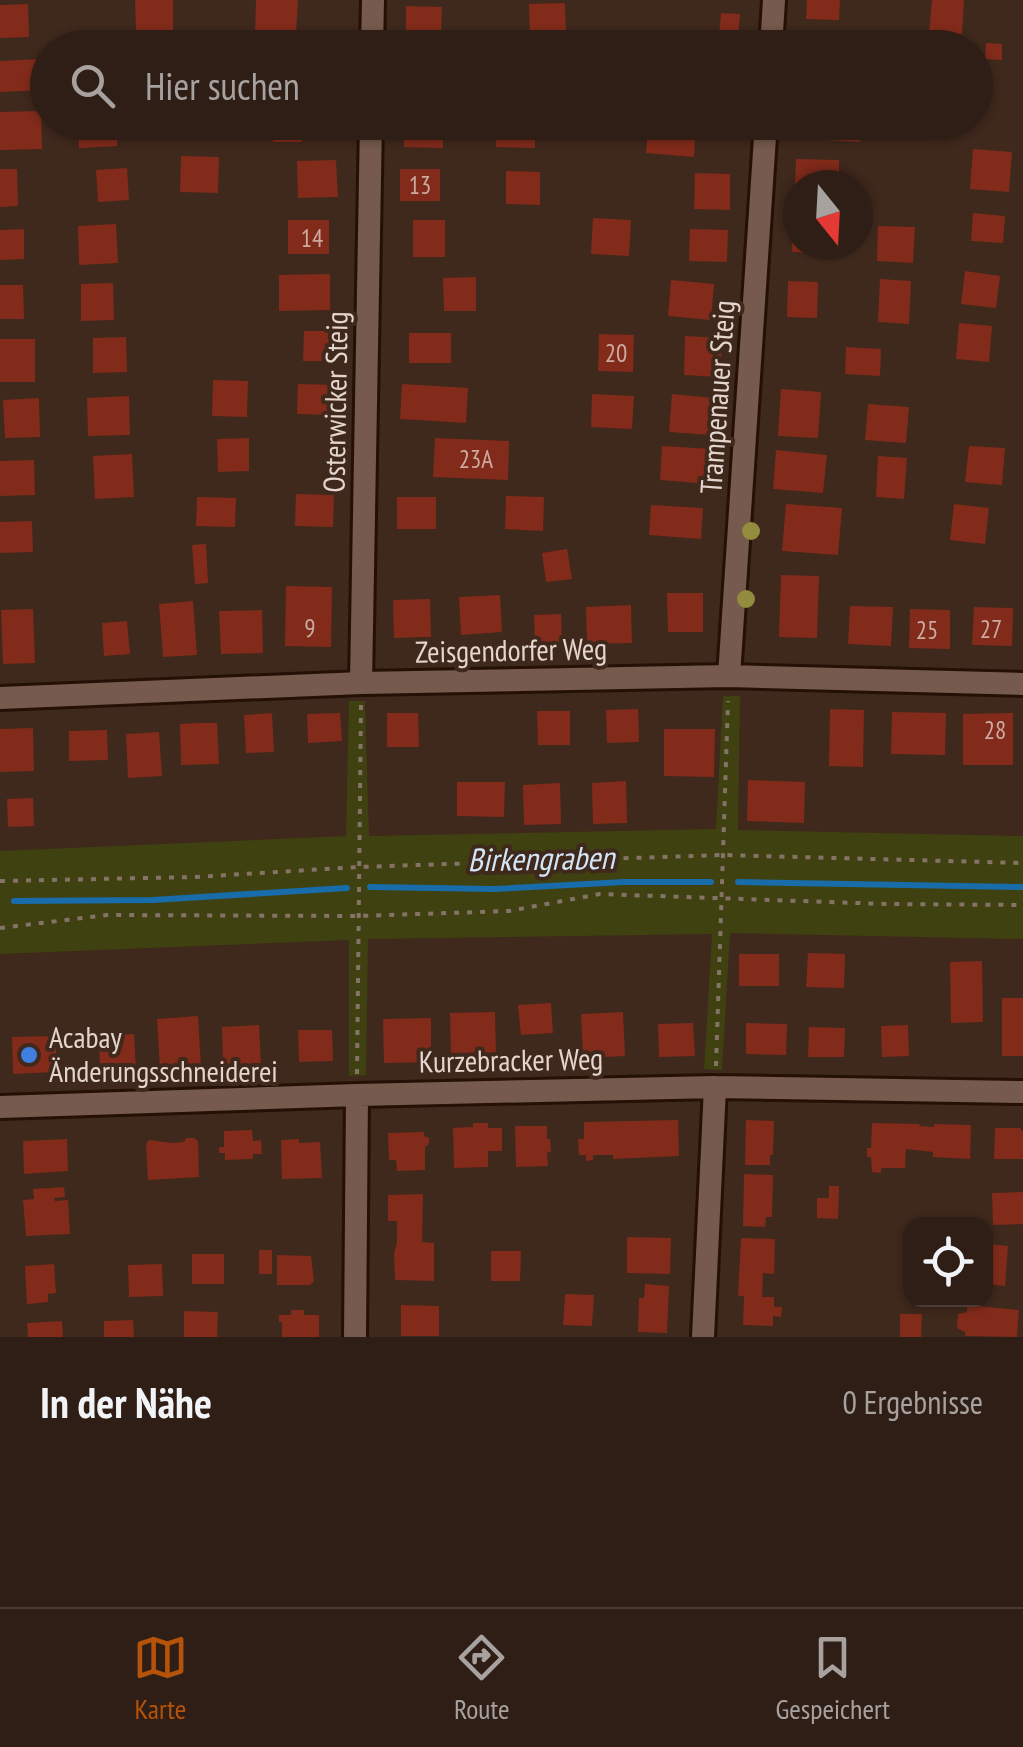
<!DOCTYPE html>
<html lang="de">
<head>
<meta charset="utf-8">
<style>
  body { margin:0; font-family:"PT Sans Narrow",sans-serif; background:#37271e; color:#f1f3f6 }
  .controls { position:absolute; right:30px; bottom:30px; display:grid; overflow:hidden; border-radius:20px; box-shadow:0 2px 8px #0004 }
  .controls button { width:90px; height:90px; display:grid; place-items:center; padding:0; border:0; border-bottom:2px solid #4a3c34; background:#2f1e15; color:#f1f3f6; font:50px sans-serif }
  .compass { position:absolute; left:783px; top:170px; width:90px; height:90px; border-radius:50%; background:#2f1e15; box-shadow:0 2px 8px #0004; rotate:162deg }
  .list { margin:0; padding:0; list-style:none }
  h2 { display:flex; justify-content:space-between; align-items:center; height:130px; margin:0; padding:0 40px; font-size:42px }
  h2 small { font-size:32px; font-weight:400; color:#a7a2a0 }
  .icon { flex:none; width:55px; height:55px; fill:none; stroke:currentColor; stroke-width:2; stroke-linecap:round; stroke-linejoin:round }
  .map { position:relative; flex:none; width:1023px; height:1337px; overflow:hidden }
  .search { position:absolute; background:#2f1e15; box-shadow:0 2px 8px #0004; left:30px; right:30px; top:30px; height:110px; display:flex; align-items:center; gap:25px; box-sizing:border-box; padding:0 35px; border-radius:55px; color:#a7a2a0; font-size:38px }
  .sheet { height:270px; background:#2f1e15 }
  nav { display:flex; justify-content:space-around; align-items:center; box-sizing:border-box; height:140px; border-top:2px solid #4a3c34; background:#2f1e15; font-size:28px; color:#a7a2a0 }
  nav a { display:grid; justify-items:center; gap:5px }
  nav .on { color:#b45309 }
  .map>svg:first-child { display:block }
  .green { fill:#3f4110 }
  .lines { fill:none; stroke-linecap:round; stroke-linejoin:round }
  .stream { stroke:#176ca9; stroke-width:6 }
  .building { fill:#822b1a }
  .minor-casing { stroke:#251005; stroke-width:28 }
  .path { stroke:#867368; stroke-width:4; stroke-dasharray:5 8; stroke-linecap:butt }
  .minor { stroke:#755a4d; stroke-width:22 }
  .tree { fill:#938c3f }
  .shop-dot { fill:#3f7fe0; stroke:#3f281c; stroke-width:4 }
  .labels { text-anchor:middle; stroke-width:8; stroke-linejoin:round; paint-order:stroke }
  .number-label { font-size:25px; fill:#ccaaa0 }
  .street-label { font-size:30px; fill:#e4d5cd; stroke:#3f281c }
  .poi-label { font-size:30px; fill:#e4d5cd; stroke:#3f281c; text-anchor:start }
  .water-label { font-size:32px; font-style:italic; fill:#d3e6f7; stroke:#3f281c }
</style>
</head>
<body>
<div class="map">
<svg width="1023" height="1337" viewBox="0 0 1023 1337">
  <rect width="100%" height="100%" fill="#3f281c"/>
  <path class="green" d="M723,696h17l-2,134 285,6v103l-293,-6 -8,137 -18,-1 8,-135 -344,5 -2,136 -17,1v-136l-349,14v-103l346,-15 3,-135h16l4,135 347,-7z"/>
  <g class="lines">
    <path class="stream" d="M738,882l285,5
      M370,887l125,2 129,-7h87
      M14,901l139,-1 194,-12"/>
  </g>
  <path class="building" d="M135,0h38v30l-37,1z
    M256,0h42l-2,34 -41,-1z
    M807,0h33l-1,20 -33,-1z
    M932,0h32l-2,34 -33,-2z
    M565,3l1,35 -36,2 -1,-36z
    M28,4l1,33 -29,1v-33z
    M406,6l36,1 -1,27h-35z
    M721,13l19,1 -3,34 -19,-2z
    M986,43l16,1v16l-17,-1z
    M41,59l1,31 -42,2v-31z
    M41,111l1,38 -42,1v-38z
    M78,122h39v24l-38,2z
    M171,122h29v16h-29z
    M273,122h29v20h-29z
    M404,122h39v26l-39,-1z
    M496,122h39v26l-39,-1z
    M649,122h47l-2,35 -48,-4z
    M813,122h48l-1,20 -48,-3z
    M973,149l39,3 -3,40 -39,-3z
    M181,156l38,1 -1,36 -38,-1z
    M796,159l43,1v25h-44z
    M336,160l2,37 -40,1 -1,-37z
    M127,168l2,32 -31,2 -2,-32z
    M0,169h17l1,37 -18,1z
    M400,169h40v32h-40z
    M506,171l34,1v33l-34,-1z
    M695,173l35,1v36l-36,-1z
    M973,213l32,3 -2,27 -32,-2z
    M593,218l38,2 -2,36 -38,-2z
    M793,219h5v26h27l-1,8 -32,-1z
    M288,220h41v34h-41z
    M413,220h32v37h-32z
    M116,224l2,39 -39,2 -1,-39z
    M878,226l37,1 -2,36 -36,-2z
    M24,229v30l-24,1v-30z
    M690,229l38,1 -1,32 -38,-1z
    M965,271l35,5 -4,32 -35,-4z
    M330,274v36l-51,1v-36z
    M476,277v34h-32l-1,-33z
    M880,279l31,2 -2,43 -31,-2z
    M671,280l43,4 -3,36 -43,-4z
    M788,281l30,1 -1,36 -30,-1z
    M113,283l1,37 -33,1v-37z
    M0,285h23l1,34h-24z
    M959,323l33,3 -3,36 -33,-3z
    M304,331h30v30h-31z
    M409,333h42v30h-42z
    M599,334l35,1 -1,37 -35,-1z
    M685,336l37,2 -2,39 -36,-2z
    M126,337l1,35 -34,1v-35z
    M0,339h35v43h-35z
    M846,347l35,2 -1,27 -35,-2z
    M213,380l35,1 -1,36 -35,-1z
    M298,384l38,1 -1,30 -38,-1z
    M402,384l66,4 -2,35 -66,-4z
    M781,389l40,3 -3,46 -40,-2z
    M592,394l42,2 -2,33 -41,-2z
    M672,394l42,4 -3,37 -42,-3z
    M129,396l1,39 -42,1 -1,-38z
    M39,398l1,39 -35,1 -2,-38z
    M868,404l41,3 -3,36 -41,-3z
    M249,438v33l-31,1 -1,-33z
    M435,438l74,3 -1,39 -75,-3z
    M662,446l51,3 -3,35 -50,-4z
    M969,446l36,2 -3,37 -37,-3z
    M776,450l51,5 -4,38 -50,-4z
    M132,454l2,43 -39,2 -2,-43z
    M878,456l29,2 -3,41 -28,-2z
    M34,460l1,35 -35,1v-35z
    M296,494l38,1 -1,32 -38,-1z
    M506,496l38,1 -1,34 -38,-2z
    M197,497l39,1 -1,29 -39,-1z
    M397,497h39v32h-39z
    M786,504l56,4 -4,47 -56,-4z
    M954,504l35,4 -4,36 -35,-4z
    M651,505l52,3 -2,31 -52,-4z
    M32,521l1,31 -33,1v-31z
    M206,544l2,39 -13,1 -3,-39z
    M567,549l5,30 -26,3 -4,-29z
    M781,575l38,1 -2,62 -38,-1z
    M286,586l46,1 -1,60 -46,-1z
    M667,593h36v39h-35z
    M500,595l2,37 -41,3 -2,-38z
    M430,599l1,38 -37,1 -1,-38z
    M193,601l4,54 -34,2 -4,-53z
    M631,605l1,38 -45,1 -1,-37z
    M850,606l43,1 -2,39 -43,-2z
    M974,607l39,1 -1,38 -40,-1z
    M33,609l2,54 -32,1 -2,-54z
    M910,609l40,1v39l-41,-1z
    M262,610l1,43 -42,1 -2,-43z
    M561,614l1,33 -27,1 -1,-33z
    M127,621l3,33 -26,2 -2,-33z
    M638,709l1,33 -32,1 -1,-33z
    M830,709l34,1 -1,57 -34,-1z
    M537,711h33v34h-32z
    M892,712l54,1 -1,42 -54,-1z
    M272,713l2,39 -28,1 -2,-38z
    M340,713l2,28 -34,2 -1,-29z
    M387,713h31l1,34h-32z
    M1013,713v52h-50v-51z
    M198,723h19l2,41 -38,1 -1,-41z
    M33,728l1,43 -34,1v-43z
    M664,729h51l-1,48 -50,-1z
    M107,730l1,30 -39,1v-30z
    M159,732l3,44 -34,2 -2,-44z
    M748,780l57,2 -1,41 -57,-2z
    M626,781l1,42 -34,1 -1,-41z
    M457,782h48l-1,35 -47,-1z
    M560,783l1,41 -37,1 -1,-40z
    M33,798l1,28 -26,1 -1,-28z
    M808,953l37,1 -1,34 -38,-1z
    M739,954h40v32h-40z
    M982,961l1,61 -32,1 -1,-61z
    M1002,998h21v58h-21z
    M551,1003l2,30 -32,2 -3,-30z
    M495,1012l1,44 -45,1 -1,-44z
    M623,1012l2,44 -42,2 -2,-44z
    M198,1016l3,51 -41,3 -3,-51z
    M431,1018v44l-47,1 -1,-44z
    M693,1023l2,33 -36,1 -1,-33z
    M746,1023l41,1 -1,31 -40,-1z
    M259,1025l2,41 -38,2 -1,-41z
    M908,1025l1,31 -27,1 -1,-31z
    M809,1027l36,1 -1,29h-36z
    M298,1030h34l1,31 -34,1z
    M134,1034l2,36 -36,1 -1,-35z
    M56,1036v36l-43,2 -1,-37z
    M678,1120l1,36 -66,3v-4h-20v5l-7,1v-6h-7l-1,-16h6v-17z
    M746,1120l28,1 -1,34h-3v10h-25z
    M473,1123h15v5h14v23h-14v16l-34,1 -1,-40 20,-1z
    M872,1123l48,1 -1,2 15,1v-3l37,1 -1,34 -37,-2v-5l-27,-3 -1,19h-24v5l-9,-1 -1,-15h-4v-9h4z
    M515,1126h32v13h3l1,13h-4l1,14 -32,1z
    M995,1128h25l3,4v27h-29z
    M252,1130l1,11 8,-1 1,14h-9v5l-28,1v-7h-6v-6h5v-16z
    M424,1132v4l5,2v6l-4,3v23l-28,1 -1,-11h-7l-1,-27z
    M186,1138h8l4,3 1,36 -51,3 -2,-36 3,-4 23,3 12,-1z
    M67,1139l1,32 -44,3 -1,-33z
    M299,1139v4l21,-1 2,36 -40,1 -1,-39z
    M744,1174l29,1 -1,42h-6l-1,10 -22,-1z
    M829,1186h10l-1,33 -21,-1v-20h12z
    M64,1187l1,10 -11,1 1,3 13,-1 2,34 -44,2 -3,-36 11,-1 -1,-10z
    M1023,1192v32l-30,1 -1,-32z
    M423,1194l-1,48 12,1v38l-39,-1 -1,-27 3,-11v-21h-9v-26z
    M627,1237l44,1 -1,36 -43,-1z
    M741,1238l34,1 -1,35 -11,-1 -1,24h12v10h8l-1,10 -8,-1v10l-30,-1 1,-29h-6z
    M986,1244l22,2 -3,40 -19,-2z
    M259,1250h13v24h-13z
    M491,1251h30l-1,30h-29z
    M192,1254h32v30h-32z
    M277,1255l34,1 3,25 -4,4h-33z
    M54,1264l2,29 -8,1v8l-21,2 -2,-38z
    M162,1264l1,32 -34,1 -1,-32z
    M645,1284l24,2 -2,47 -29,-1 1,-34h5z
    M565,1294l29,1 -2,31 -29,-1z
    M401,1305l38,1v30h-38z
    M967,1305l52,5 -2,27 -52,-1v-4l-8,-4 1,-14 9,-2z
    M291,1310h13v5h15v22h-37v-15h-3v-7h12z
    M184,1311l34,1 -1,25h-33z
    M900,1314h22l-1,23h-21z
    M133,1320l1,17h-30v-16z
    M62,1321l1,16h-35l-1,-14z"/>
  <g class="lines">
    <g class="minor-casing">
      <path id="minor" d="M372,48l1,-48
        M771,48l3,-48
        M729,676l37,-554
        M361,683l10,-561
        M0,698l361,-15 368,-7 294,8
        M0,1107l357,-12 358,-8 308,5
        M355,1337l2,-242
        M703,1337l12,-250"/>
    </g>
    <path class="path" d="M0,881l195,-4 163,-10 365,-12 300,8
      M0,928l107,-13 251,1 151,-5 91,-17 286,10 137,1
      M716,1066l12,-365
      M357,1074l4,-371"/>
    <use href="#minor" class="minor"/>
  </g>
  <g class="tree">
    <circle cx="751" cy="531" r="9"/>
    <circle cx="746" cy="599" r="9"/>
  </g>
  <circle class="shop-dot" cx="29" cy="1055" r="10"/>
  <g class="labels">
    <g class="number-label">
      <text x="420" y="194">13</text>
      <text x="312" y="247">14</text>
      <text x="616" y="362">20</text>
      <text x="476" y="468">23A</text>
      <text x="310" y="637">9</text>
      <text x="991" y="638">27</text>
      <text x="927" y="639">25</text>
      <text x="995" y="739">28</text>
    </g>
    <g class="street-label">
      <text transform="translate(718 397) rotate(-86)" y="10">Trampenauer Steig</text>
      <text transform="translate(336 402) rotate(-89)" y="10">Osterwicker Steig</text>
      <text transform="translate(511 651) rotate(-1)" y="10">Zeisgendorfer Weg</text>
      <text transform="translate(511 1061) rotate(-1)" y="10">Kurzebracker Weg</text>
    </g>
    <g class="poi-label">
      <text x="49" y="1048">Acabay<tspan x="49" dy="34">Änderungsschneiderei</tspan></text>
    </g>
    <g class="water-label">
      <text transform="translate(541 859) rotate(-1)" y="11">Birkengraben</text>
    </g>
  </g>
</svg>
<div class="controls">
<button><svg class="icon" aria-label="locate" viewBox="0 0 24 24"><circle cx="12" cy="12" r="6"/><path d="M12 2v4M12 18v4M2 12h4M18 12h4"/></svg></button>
</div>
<svg class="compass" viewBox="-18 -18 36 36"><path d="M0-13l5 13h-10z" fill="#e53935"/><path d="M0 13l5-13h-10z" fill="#a7a2a0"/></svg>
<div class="search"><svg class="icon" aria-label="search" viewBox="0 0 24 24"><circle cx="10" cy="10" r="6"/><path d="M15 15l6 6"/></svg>Hier suchen</div>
</div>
<section class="sheet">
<h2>In der Nähe<small>0 Ergebnisse</small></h2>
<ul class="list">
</ul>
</section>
<nav>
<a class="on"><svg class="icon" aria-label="map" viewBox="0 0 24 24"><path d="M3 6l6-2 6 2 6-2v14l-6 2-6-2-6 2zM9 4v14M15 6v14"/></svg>Karte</a>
<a><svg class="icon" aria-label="directions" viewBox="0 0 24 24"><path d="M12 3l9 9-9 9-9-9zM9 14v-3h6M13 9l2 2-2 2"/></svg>Route</a>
<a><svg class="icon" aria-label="saved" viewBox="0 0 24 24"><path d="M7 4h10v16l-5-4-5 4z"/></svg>Gespeichert</a>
</nav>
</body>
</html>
